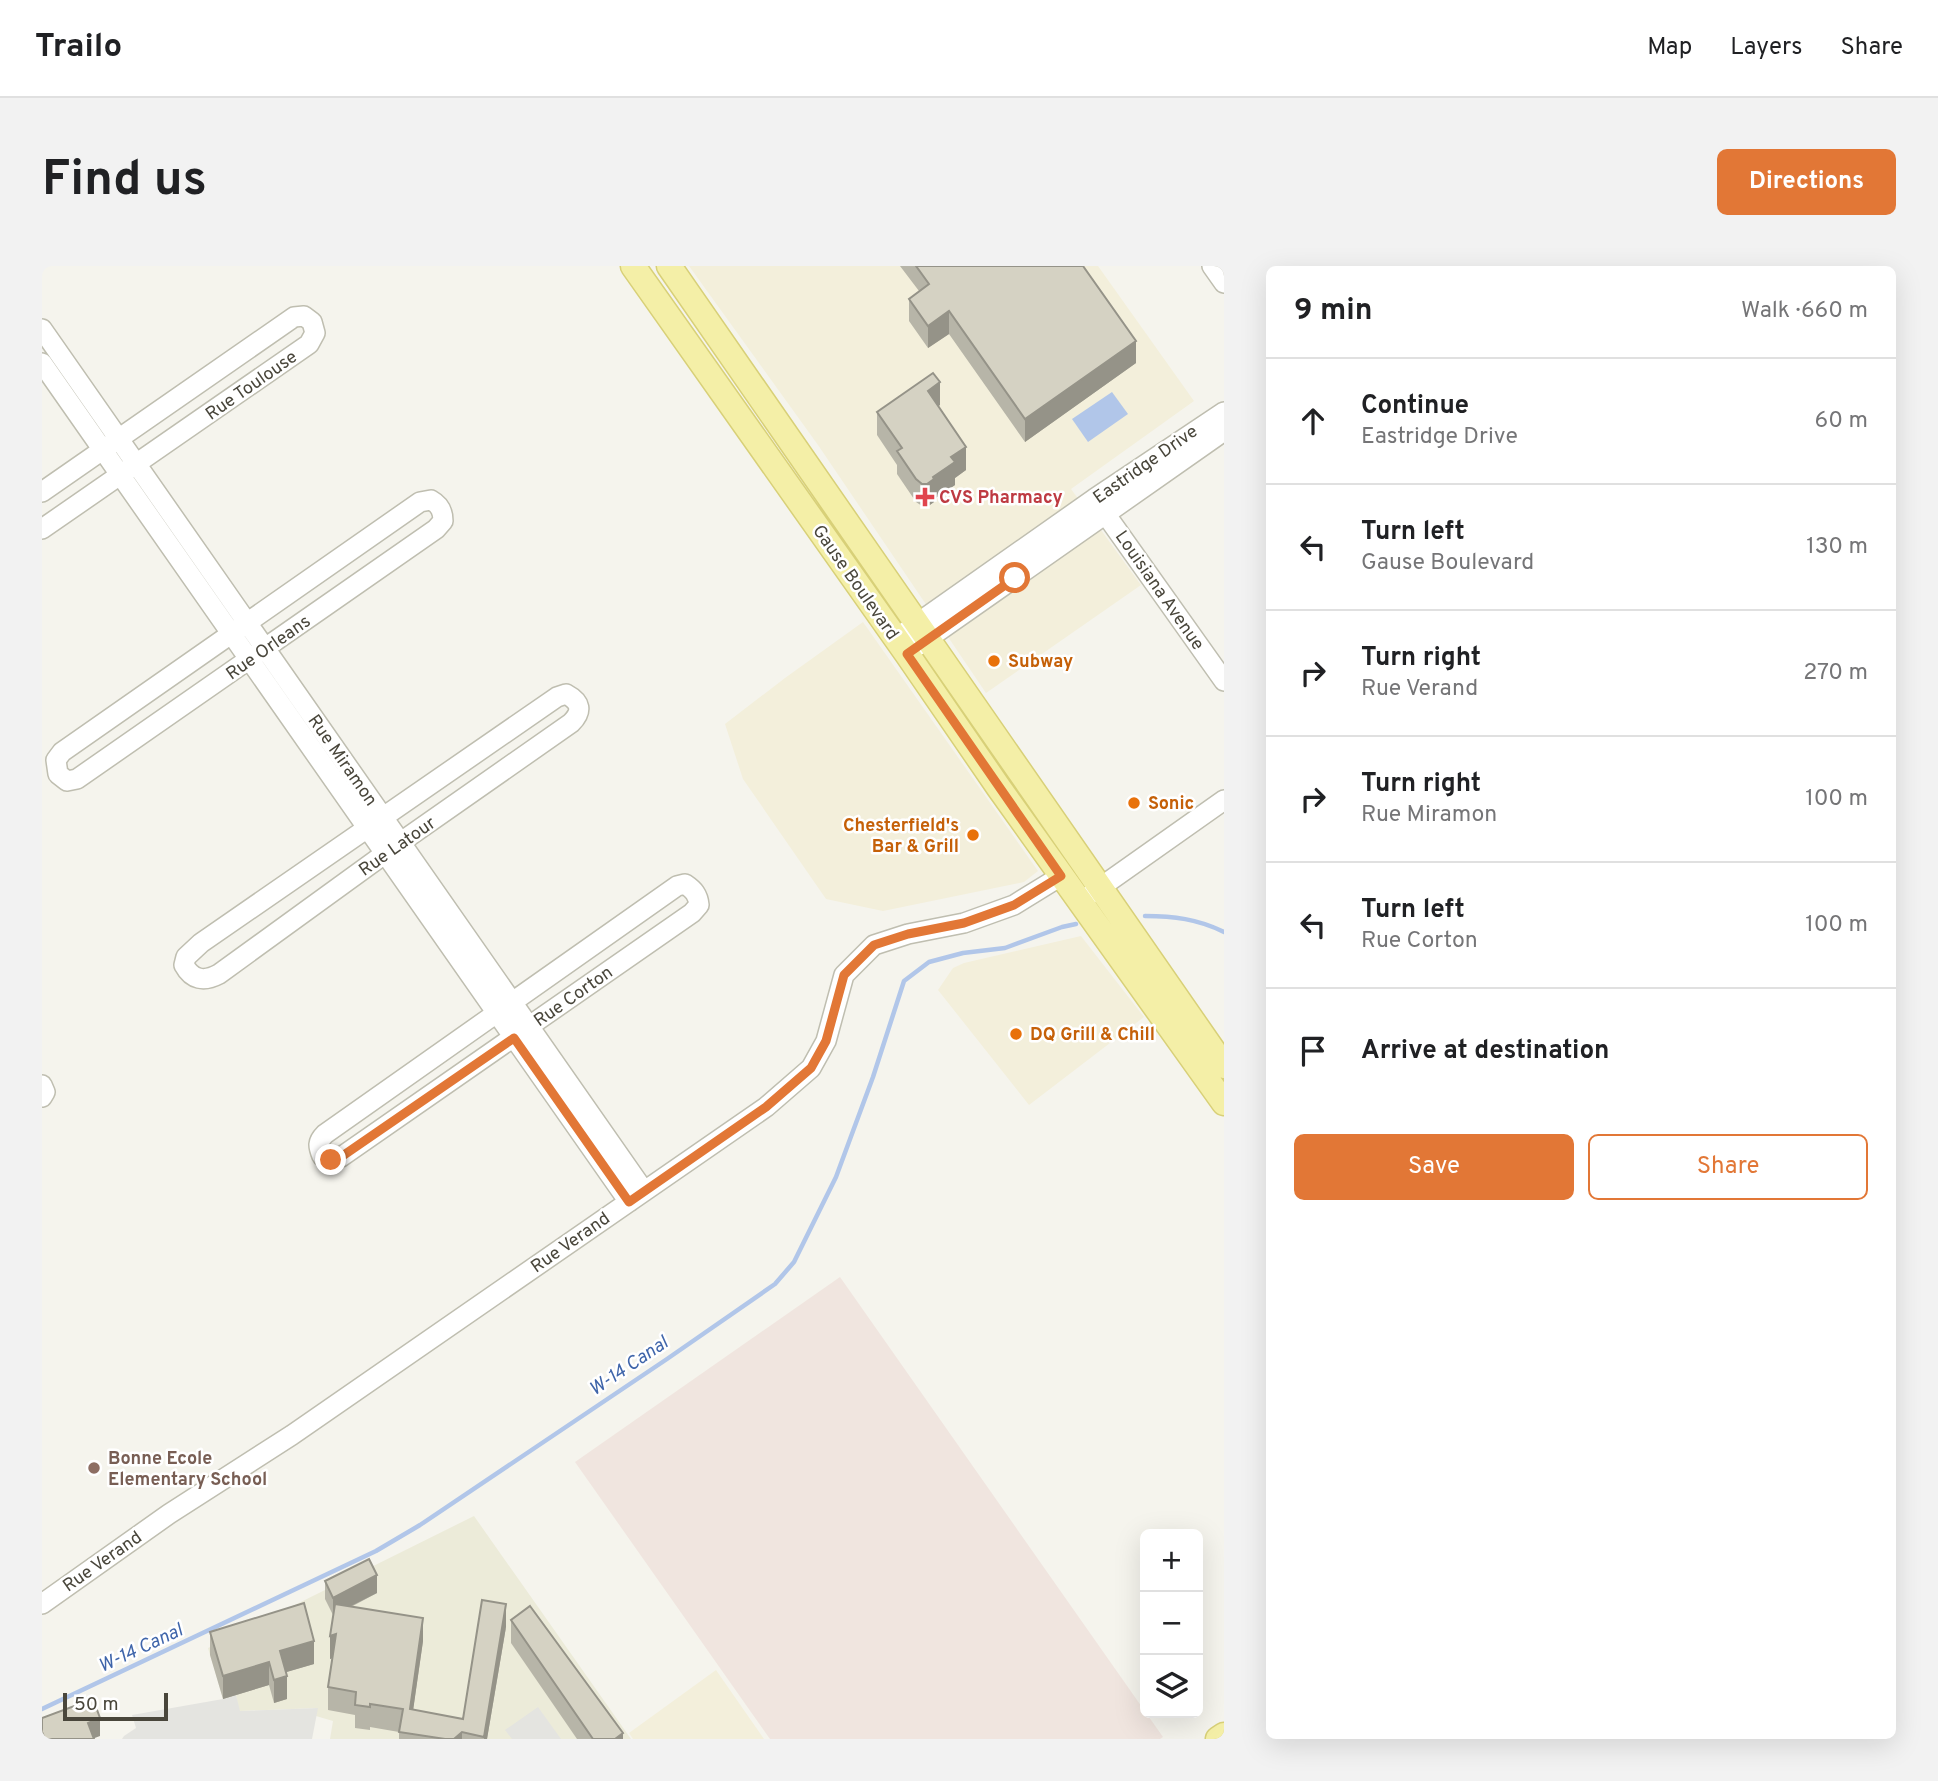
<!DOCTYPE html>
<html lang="en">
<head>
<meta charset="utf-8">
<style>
  body { margin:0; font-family:Overpass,sans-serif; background:#f2f2f2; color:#202124 }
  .controls { position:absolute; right:21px; bottom:21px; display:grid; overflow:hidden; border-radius:10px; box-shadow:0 7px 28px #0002 }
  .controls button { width:63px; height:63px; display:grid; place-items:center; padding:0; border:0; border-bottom:2px solid #e0e0e0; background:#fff; color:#202124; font:35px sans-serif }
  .scale { position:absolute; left:21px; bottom:18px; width:105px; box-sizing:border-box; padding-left:7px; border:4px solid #49463b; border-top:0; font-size:19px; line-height:24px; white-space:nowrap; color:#49463b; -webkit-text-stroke:5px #fff; paint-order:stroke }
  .stop { position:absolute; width:21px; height:21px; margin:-16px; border:5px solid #e27736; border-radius:50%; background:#fff }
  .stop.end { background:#e27736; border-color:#fff; box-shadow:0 2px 7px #0008 }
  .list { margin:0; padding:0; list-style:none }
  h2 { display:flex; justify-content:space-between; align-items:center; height:91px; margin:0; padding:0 28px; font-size:30px }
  h2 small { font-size:23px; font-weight:400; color:#757577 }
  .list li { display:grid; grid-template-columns:46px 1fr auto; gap:21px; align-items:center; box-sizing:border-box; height:126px; padding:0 28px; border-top:2px solid #e0e0e0 }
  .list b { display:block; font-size:26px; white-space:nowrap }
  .list p { margin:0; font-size:23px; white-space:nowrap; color:#757577 }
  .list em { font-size:23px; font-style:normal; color:#757577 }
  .actions { display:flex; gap:14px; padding:21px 28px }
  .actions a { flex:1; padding:16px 0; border:2px solid #e27736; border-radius:10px; text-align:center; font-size:24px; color:#e27736 }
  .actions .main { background:#e27736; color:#fff }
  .icon { flex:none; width:38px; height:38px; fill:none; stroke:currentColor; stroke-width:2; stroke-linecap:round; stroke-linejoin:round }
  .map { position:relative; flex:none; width:1182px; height:1473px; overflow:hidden; border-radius:10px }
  header { display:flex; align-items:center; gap:42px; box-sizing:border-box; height:98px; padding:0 35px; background:#fff; border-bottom:2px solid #e0e0e0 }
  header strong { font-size:33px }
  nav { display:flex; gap:38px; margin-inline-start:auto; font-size:24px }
  .intro { display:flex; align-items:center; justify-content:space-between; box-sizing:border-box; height:168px; padding:0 42px }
  h1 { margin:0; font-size:49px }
  .button { padding:18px 32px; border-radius:10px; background:#e27736; color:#fff; font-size:24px; font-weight:700 }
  main { display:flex; gap:42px; padding:0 42px }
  aside { flex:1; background:#fff; border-radius:10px; box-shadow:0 7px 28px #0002 }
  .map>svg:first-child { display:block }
  .commercial { fill:#f3efdb }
  .education { fill:#ecebd9 }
  .medical { fill:#f0e5df }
  .parking { fill:#e4e4e0 }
  .water { fill:#b1c6e9 }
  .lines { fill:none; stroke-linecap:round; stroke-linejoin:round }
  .stream { stroke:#b1c6e9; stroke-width:4.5 }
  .minor-casing { stroke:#bfbeb0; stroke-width:22 }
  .major-casing { stroke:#d8d078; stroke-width:27 }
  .minor { stroke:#fff; stroke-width:19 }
  .major { stroke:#f4efa7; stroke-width:24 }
  .wall { fill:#b7b5a8 }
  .shaded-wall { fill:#959388 }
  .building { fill:#d5d2c3; stroke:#959388; stroke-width:2 }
  .route { stroke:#e27736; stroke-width:9 }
  .health-dot { fill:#e0444e; stroke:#fff; stroke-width:2.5 }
  .food-dot { fill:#e8710a; stroke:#fff; stroke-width:2.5 }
  .education-dot { fill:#8d6e63; stroke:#fff; stroke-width:2.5 }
  .labels { text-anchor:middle; stroke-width:5; stroke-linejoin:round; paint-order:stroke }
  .street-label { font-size:18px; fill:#49463b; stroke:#fff }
  .health-label { font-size:18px; font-weight:bold; fill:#be3a42; stroke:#fff; text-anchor:start }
  .food-label { font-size:18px; font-weight:bold; fill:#c56008; stroke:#fff; text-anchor:start }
  .education-label { font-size:18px; font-weight:bold; fill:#785e54; stroke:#fff; text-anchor:start }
  .water-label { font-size:19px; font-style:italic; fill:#3f65aa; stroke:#fff }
</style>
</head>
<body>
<header>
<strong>Trailo</strong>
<nav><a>Map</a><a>Layers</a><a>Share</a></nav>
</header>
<div class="intro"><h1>Find us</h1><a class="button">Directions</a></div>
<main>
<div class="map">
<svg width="1182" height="1473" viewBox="0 0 1182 1473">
  <rect width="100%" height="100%" fill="#f5f4ed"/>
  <path class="commercial" d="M647,0h409l96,135 -123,88 70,96 -155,108 -168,-248z
    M821,356l175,249 -14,11 -141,29 -57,-12 -83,-120 -18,-55 60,-46z
    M1039,670l63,81 -115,88 -91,-115 15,-22 11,-5z
    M674,1404l48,69h-131l-4,-6z"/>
  <path class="education" d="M432,1250l157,223h-301l3,-18 -17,-5 1,-8 -78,3 -3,-15 -13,3 -15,-51z"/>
  <path class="medical" d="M798,1011l323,460 -3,2h-390l-195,-277z"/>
  <path class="parking" d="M194,1429l4,16 78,-3 -6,31h-190l2,-3 12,-8 -4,-13 91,-16z
    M496,1441l23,32h-49l-7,-9z"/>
  <path class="water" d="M1070,126l16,22 -40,28 -16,-23z"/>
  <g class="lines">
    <path class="stream" d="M1103,650c28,0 53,3 79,16
      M0,1443l334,-158 44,-26 247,-166 108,-75 19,-22 42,-85 37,-100 31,-96 25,-19 34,-9 42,-5 57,-21 14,-3"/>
    <g class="minor-casing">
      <path id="minor" d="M1170,0l12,17
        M0,63l602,862
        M0,97l587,839
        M0,226l252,-175 10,-1 8,6 3,11 -6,11 -267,185
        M389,234c9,5 12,11 12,21l-7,8 -359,250 -10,2 -9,-7 -2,-14 6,-8 358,-250z
        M1057,239l125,176
        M863,366l189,-133 130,-87
        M874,381l308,-216
        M524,428c15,8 17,17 5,29l-170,119 -182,132c-15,8 -27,6 -35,-9l2,-8 15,-14 356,-246z
        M643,618c9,6 13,11 14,21l-7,8 -351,244 -10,3 -9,-4c-4,-10 -5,-14 3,-22l352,-248z
        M1049,628l133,-94
        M0,819l3,7 -3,5
        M0,1338l127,-90 123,-79 474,-328 45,-39 15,-27 18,-66 30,-30 34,-11 56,-11 50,-18 47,-29"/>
    </g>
    <g class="major-casing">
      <path id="major" d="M591,0l274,388 92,134 225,315
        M627,0l555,800
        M1176,1473l6,-4"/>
    </g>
    <use href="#minor" class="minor"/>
    <use href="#major" class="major"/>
  </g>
  <path class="wall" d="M858,0h183l53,97 -111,79 -76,-108 -21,14 -19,-27v-22l10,-8z
    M898,139l-2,1 28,64 -11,8v7l-21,14v3l-7,5 -5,-1 -6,-4 -19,-28v-9l-20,-30v-23z
    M283,1315l52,12 -26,14 72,34 -10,69 50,9 43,-92 -19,112h-88v-7l-29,-5v3l-15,-2v-13l-27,-5v-23l4,-29 -2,1 3,-44 -8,-16z
    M469,1354l112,119h-46l-66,-96z
    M168,1366l104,32 -28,8 1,27 -13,4 -5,-18 -46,14 -13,-44z"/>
  <path class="shaded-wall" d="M907,45v23l-21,14v-22z
    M1094,75v22l-111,79v-23z
    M898,116v23l-12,9v-23z
    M924,181v23l-11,8v7l-21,14v3l-7,5v-23l24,-27z
    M335,1309v18l-44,22v-17z
    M464,1338v23l-19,112h-3z
    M381,1352v23l-13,91v-23z
    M294,1368v23l-6,2v-23z
    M272,1375v23l-34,10v-23z
    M227,1396v23l-46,14v-23z
    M245,1410v23l-13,4v-23z
    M58,1452v18l-8,3 -4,-16z
    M420,1466v7h-8z
    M581,1467v6h-8z"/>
  <path class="building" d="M874,0h167l53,75 -111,78 -76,-108 -21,15 -19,-27 20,-15z
    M891,107l7,9 -12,9 38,56 -15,10 4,5 -22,15 1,2 -7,5h-5l-6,-5 -19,-28 5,-3 -25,-36z
    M327,1293l8,16 -44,23 -8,-17z
    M440,1334l24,4 -22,133 -22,-5 -8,7h-9l-46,-7 4,-23 -33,-5v3l-15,-2 1,-13 -28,-5 8,-53 -6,2 5,-32 88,14 -13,91 53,10z
    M262,1337l10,38 -34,10 7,25 -13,4 -5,-18 -46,14 -13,-44z
    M488,1340l93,127 -8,6h-22l-82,-119z
    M51,1433l7,19 -12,5 6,16h-49l-3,-7v-14z"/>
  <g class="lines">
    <path class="route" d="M289,894l10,-3 173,-119 115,164 137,-95 45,-39 15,-27 18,-66 30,-30 34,-11 56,-11 50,-18 47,-29 -154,-222 108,-76"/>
  </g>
  <path class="health-dot" d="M879.5 220.5h7v7h7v7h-7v7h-7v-7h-7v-7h7z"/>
  <g class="food-dot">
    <circle cx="952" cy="395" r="7"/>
    <circle cx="1092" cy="537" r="7"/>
    <circle cx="931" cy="569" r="7"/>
    <circle cx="974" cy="768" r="7"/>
  </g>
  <circle class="education-dot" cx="52" cy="1202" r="7"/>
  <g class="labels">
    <g class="street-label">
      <text transform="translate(209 119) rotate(-35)" y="6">Rue Toulouse</text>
      <text transform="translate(1103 198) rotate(-35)" y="6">Eastridge Drive</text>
      <text transform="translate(814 316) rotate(55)" y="6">Gause Boulevard</text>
      <text transform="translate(1118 324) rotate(55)" y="6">Louisiana Avenue</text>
      <text transform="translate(226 381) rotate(-35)" y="6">Rue Orleans</text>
      <text transform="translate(301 494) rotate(55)" y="6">Rue Miramon</text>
      <text transform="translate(355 580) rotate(-35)" y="6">Rue Latour</text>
      <text transform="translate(531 730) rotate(-35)" y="6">Rue Corton</text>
      <text transform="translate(528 976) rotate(-35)" y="6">Rue Verand</text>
      <text transform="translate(60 1295) rotate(-35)" y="6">Rue Verand</text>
    </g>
    <g class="health-label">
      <text x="897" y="237">CVS Pharmacy</text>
    </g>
    <g class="food-label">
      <text x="966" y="401">Subway</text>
      <text x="1106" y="543">Sonic</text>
      <text x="917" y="565" text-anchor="end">Chesterfield's<tspan x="917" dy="21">Bar &amp; Grill</tspan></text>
      <text x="988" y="774">DQ Grill &amp; Chill</text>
    </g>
    <g class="education-label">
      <text x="66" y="1198">Bonne Ecole<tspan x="66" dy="21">Elementary School</tspan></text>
    </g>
    <g class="water-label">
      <text transform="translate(586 1099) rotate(-34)" y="7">W-14 Canal</text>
      <text transform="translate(98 1381) rotate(-25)" y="7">W-14 Canal</text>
    </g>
  </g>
</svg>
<div class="controls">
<button>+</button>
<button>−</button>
<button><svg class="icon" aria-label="layers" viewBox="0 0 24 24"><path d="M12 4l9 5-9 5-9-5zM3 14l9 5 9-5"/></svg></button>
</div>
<div class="scale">50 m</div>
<div class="stop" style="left:973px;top:312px"></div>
<div class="stop end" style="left:289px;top:894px"></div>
</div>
<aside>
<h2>9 min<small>Walk · 660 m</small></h2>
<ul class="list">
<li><svg class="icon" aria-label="ahead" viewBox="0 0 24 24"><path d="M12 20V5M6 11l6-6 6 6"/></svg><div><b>Continue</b><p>Eastridge Drive</p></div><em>60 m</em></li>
<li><svg class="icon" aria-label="left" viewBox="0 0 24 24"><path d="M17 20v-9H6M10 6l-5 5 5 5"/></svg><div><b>Turn left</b><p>Gause Boulevard</p></div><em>130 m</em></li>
<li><svg class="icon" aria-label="right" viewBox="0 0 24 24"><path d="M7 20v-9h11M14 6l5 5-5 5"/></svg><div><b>Turn right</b><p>Rue Verand</p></div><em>270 m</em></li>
<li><svg class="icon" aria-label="right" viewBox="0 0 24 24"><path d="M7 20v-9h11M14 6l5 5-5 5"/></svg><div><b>Turn right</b><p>Rue Miramon</p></div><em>100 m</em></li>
<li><svg class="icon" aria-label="left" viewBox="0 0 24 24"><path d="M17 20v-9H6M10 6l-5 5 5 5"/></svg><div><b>Turn left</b><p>Rue Corton</p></div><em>100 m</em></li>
<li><svg class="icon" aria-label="arrive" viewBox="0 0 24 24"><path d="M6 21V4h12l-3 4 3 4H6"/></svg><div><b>Arrive at destination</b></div></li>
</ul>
<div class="actions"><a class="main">Save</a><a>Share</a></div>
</aside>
</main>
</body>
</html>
